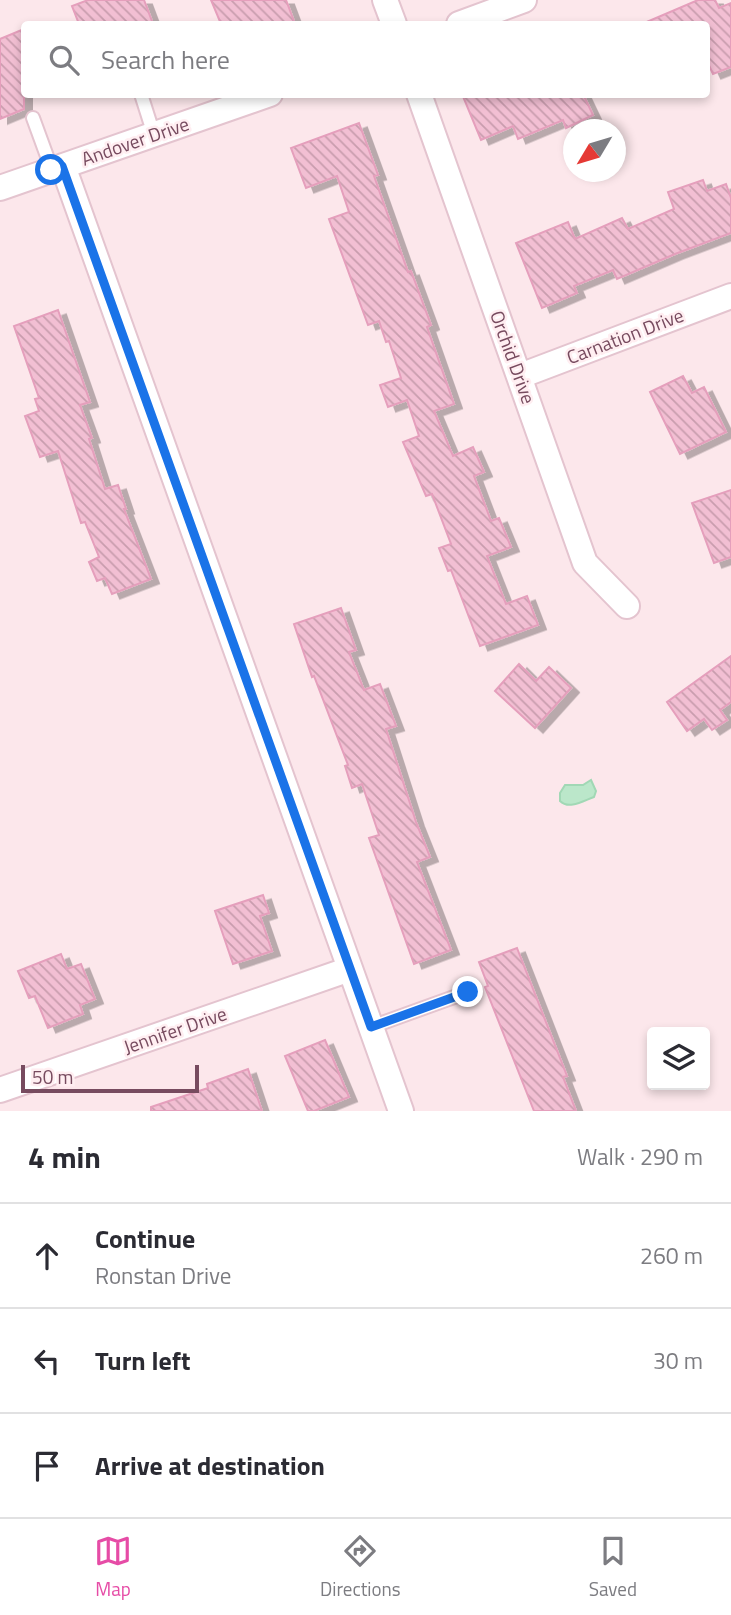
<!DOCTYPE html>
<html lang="en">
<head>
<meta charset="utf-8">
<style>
  body { margin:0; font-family:"Titillium Web",sans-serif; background:#f7f7f7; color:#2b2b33 }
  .controls { position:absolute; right:21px; bottom:21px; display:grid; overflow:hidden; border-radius:7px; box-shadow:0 4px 10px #0003 }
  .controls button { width:63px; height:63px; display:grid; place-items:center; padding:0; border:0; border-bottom:2px solid #e1e1e2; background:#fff; color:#2b2b33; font:35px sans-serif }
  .compass { position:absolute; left:563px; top:119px; width:63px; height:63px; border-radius:50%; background:#fff; box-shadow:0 4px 10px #0003; rotate:232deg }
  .scale { position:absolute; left:21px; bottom:18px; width:178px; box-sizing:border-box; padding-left:7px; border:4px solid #774b5f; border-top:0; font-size:19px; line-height:24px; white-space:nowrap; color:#774b5f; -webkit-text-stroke:5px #ffeef1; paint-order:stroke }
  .stop { position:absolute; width:21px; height:21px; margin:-16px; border:5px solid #1a73e8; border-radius:50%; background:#fff }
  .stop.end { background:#1a73e8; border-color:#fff; box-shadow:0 2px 7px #0008 }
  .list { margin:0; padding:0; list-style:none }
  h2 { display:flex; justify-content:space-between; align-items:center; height:91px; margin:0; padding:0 28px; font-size:30px }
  h2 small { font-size:23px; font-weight:400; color:#7c7c81 }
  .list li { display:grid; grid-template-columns:46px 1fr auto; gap:21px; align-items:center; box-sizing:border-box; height:105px; padding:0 28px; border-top:2px solid #e1e1e2 }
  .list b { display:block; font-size:26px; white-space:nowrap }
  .list p { margin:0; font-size:23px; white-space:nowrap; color:#7c7c81 }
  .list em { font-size:23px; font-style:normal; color:#7c7c81 }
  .icon { flex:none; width:38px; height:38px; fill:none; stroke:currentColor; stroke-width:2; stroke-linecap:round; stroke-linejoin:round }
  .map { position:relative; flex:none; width:731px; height:1111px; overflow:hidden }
  .search { position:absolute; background:#fff; box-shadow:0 4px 10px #0003; left:21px; right:21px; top:21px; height:77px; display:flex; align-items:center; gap:18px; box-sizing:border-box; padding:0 24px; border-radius:7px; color:#7c7c81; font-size:26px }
  .sheet { height:406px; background:#fff }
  nav { display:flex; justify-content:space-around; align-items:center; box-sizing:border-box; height:98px; border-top:2px solid #e1e1e2; background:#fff; font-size:19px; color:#7c7c81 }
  nav a { display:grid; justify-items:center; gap:4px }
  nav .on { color:#e64ca6 }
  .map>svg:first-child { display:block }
  .water { fill:#bbe7ca; stroke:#a1d8b5; stroke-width:2 }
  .building { fill:url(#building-back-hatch); stroke:#e59fbc; stroke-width:2; filter:url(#shadow) }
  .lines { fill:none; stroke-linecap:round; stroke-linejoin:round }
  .lane-casing { stroke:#e4c4cf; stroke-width:16 }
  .street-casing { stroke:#e4c4cf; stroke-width:28 }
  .lane { stroke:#fff; stroke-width:12 }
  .street { stroke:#fff; stroke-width:24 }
  .route { stroke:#1a73e8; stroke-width:9 }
  .labels { text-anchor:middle; stroke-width:5; stroke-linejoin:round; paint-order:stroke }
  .street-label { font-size:19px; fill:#774b5f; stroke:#ffeef1 }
</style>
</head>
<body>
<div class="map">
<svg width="731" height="1111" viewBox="0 0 731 1111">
  <defs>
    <pattern id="building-back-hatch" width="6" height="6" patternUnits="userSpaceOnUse" patternTransform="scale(1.75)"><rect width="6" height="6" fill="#f2bfd3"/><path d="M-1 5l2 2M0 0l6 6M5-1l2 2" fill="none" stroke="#c99dae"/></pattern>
    <filter id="shadow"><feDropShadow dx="8" dy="4.5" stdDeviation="0" flood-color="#0004"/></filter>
  </defs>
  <rect width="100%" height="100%" fill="#fce7eb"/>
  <path class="water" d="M591,780l5,11 -2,6c-11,4 -25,13 -34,4v-8l5,-8h18z"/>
  <path class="building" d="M88,0h56l9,24h-74l-7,-18z
    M211,0h75l9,24h-74z
    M698,0h17l4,8 12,-5v64l-18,7 -7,-15v-35h-64z
    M24,29v80l-24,10v-80z
    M462,94h121l10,21 -27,13 -3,-8 -45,19 -5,-13 -32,14z
    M359,123l19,52 -4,1 34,96 3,-1 20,54 -4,2 27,77 -20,7 19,45 20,-9 11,25 -10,4 17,45 8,-3 12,29 -24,9 19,48 21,-8 11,29 -58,21 -29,-76 -3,1 -9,-23 12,-4 -19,-50 -6,2 -23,-54 16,-6 -12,-36 -19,7 -8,-22 21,-7 -12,-37 -3,1 -7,-21 -11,4 -39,-106 20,-7 -12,-36 -31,12 -15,-40z
    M703,180l4,11 19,-7 5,14v35l-56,21 -58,25 -4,-9 -39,16 3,7 -35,15 -26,-65 52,-21 7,17 47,-21 6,11 46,-20 -6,-17z
    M58,310l32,92 -10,3 12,33 -3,1 16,50 13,-4 8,24h-2l27,70 -39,15 -7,-16 -8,3 -8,-19 10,-5 -14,-35 -4,1 -23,-72 -18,6 -15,-41 14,-5 -4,-12 4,-1 -25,-72z
    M683,376l9,17 12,-6 22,45 -46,22 -30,-62z
    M731,490v67l-17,6 -22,-60z
    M341,608l15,42 -7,2 15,38 16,-6 16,42 -10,3 30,93 14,35 -13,5 34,88 -37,14 -45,-126 10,-3 -17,-51 -10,4 -7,-22 3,-1 -34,-89 -2,1 -18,-53z
    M731,656v46l-11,8 7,10 -15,10 -8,-11 -17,12 -20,-29z
    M519,664l17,17 13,-14 22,21 -36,40 -40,-37z
    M263,895l6,18 -9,3 12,35 -39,13 -18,-53z
    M517,948l50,128 -4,1 13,34h-42l-49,-124 3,-1 -9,-24z
    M61,954l6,15 14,-5 14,35 -15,6 3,9 -35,14 -13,-32 -6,2 -11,-27z
    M325,1040l24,57 -35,14h-6l-23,-55z
    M248,1069l14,42h-111v-4l57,-19 -1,-4z"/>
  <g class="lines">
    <g class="lane-casing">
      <path id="lane" d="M141,94l13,41
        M33,118l19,52
        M371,1027l97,-35"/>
    </g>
    <g class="street-casing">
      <path id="street" d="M385,0l9,24
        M459,24l65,-24
        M419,94l166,469 42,43
        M63,166l338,945
        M0,188l270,-94
        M520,376l211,-80
        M0,1090l350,-121"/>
    </g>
    <use href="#lane" class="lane"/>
    <use href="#street" class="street"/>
  </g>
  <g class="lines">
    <path class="route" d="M51,170l11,-4 309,861 97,-35"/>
  </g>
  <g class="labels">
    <g class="street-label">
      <text transform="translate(135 141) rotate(-19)" y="7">Andover Drive</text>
      <text transform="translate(625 336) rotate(-21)" y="7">Carnation Drive</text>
      <text transform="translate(513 357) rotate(70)" y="7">Orchid Drive</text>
      <text transform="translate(175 1030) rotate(-19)" y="7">Jennifer Drive</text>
    </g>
  </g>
</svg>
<div class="controls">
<button><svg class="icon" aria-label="layers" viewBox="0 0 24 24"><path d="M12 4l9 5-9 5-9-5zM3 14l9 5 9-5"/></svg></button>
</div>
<svg class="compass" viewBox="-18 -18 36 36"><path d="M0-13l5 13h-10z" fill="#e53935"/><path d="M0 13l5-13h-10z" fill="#7c7c81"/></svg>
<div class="scale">50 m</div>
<div class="stop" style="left:51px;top:170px"></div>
<div class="stop end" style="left:468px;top:992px"></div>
<div class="search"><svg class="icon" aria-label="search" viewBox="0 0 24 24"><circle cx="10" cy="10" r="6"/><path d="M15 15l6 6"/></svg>Search here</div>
</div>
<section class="sheet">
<h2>4 min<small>Walk · 290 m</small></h2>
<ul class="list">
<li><svg class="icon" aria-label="ahead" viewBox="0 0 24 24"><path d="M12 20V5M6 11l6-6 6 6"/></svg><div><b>Continue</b><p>Ronstan Drive</p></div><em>260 m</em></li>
<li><svg class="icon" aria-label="left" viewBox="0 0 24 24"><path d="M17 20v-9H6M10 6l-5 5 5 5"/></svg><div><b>Turn left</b></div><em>30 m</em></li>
<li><svg class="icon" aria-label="arrive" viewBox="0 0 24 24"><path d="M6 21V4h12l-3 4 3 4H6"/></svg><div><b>Arrive at destination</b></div></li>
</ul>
</section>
<nav>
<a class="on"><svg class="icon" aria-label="map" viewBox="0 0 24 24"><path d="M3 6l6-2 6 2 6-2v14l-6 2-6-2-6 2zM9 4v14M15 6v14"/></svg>Map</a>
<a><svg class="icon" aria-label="directions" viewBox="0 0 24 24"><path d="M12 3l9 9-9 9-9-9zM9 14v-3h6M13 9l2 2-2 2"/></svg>Directions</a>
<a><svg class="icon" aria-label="saved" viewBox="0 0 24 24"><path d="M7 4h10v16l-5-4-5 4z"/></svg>Saved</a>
</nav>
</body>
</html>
